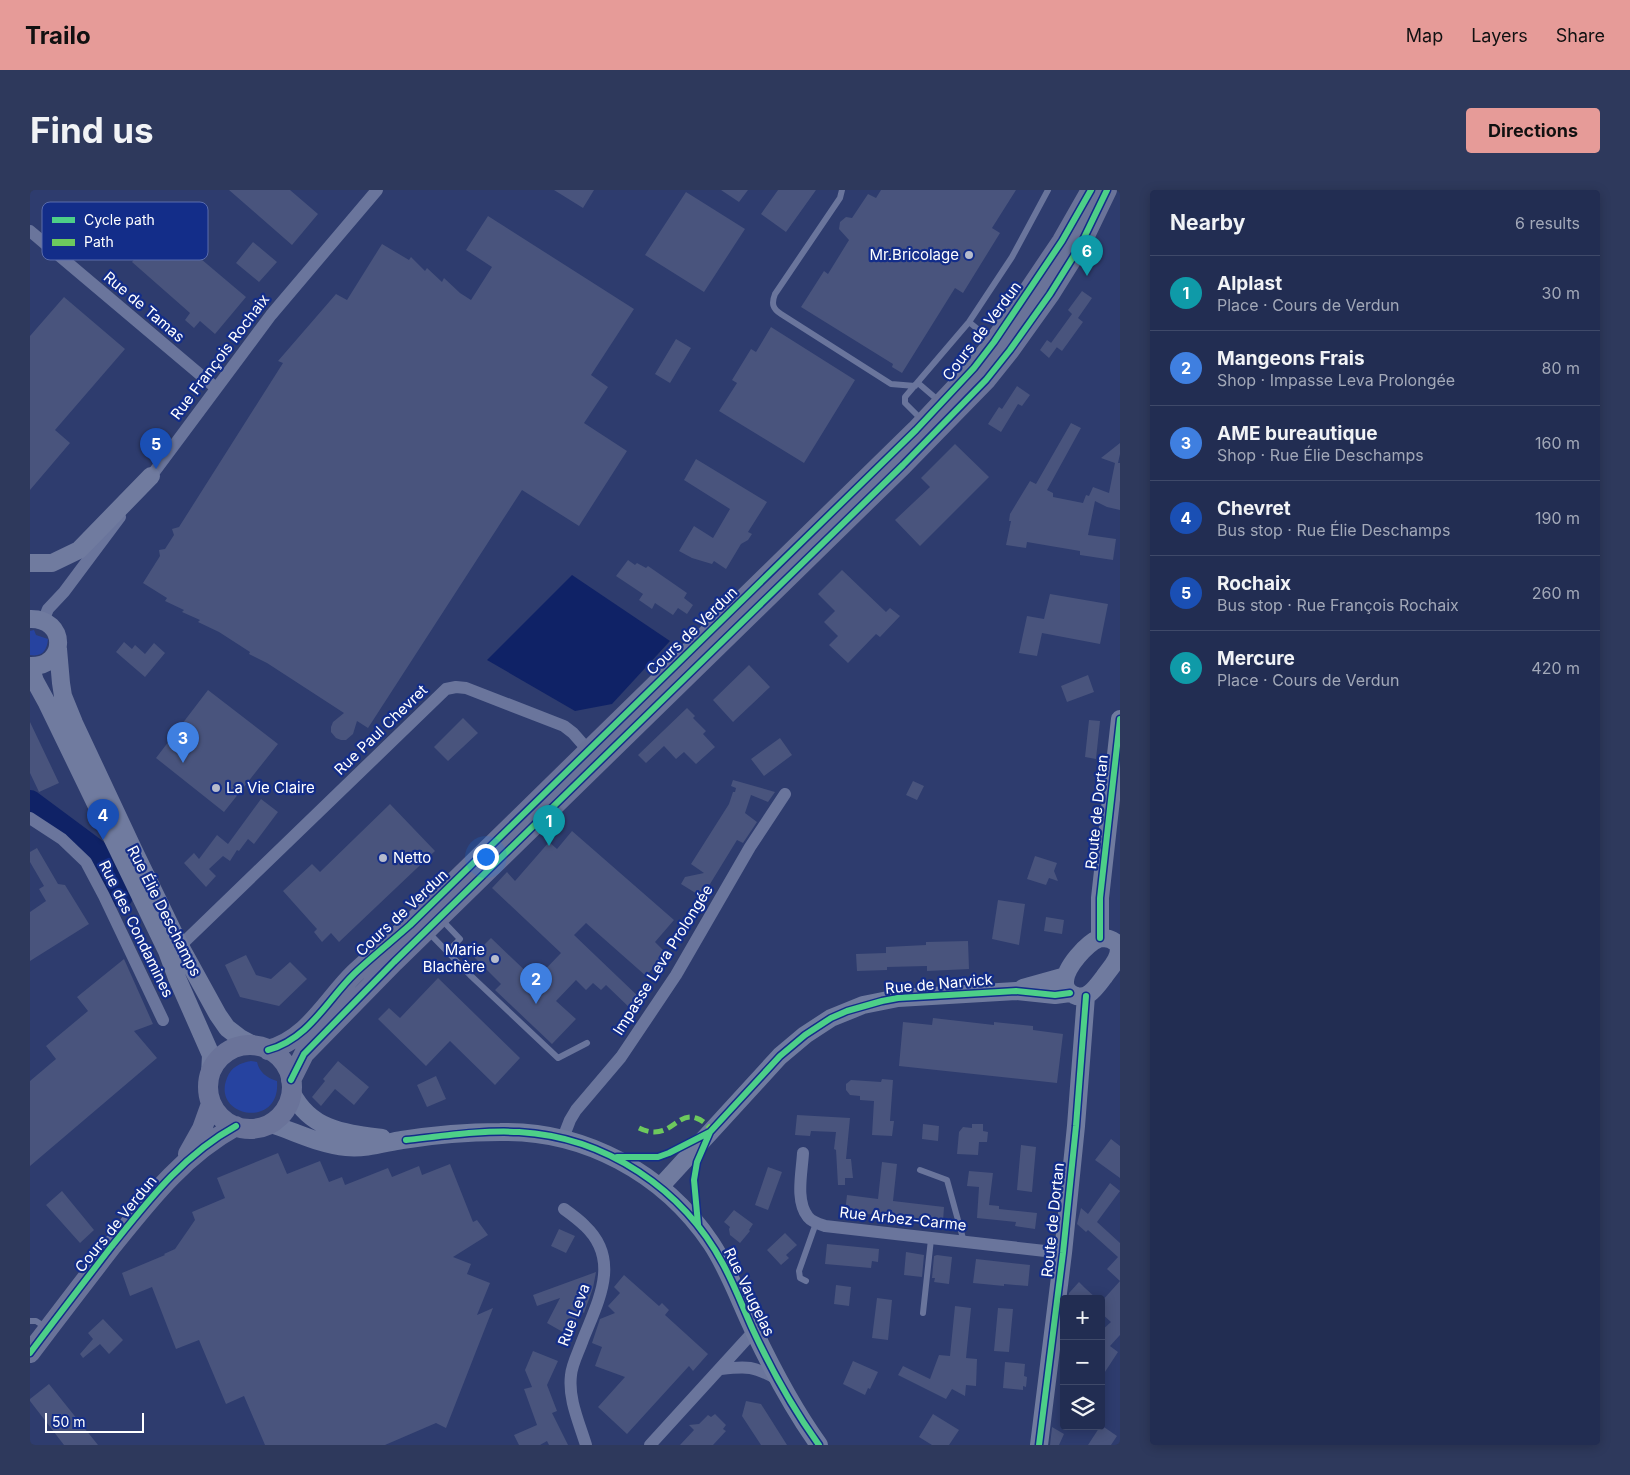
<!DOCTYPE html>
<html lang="en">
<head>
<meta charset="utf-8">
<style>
  body { margin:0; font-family:Inter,sans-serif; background:#2e395c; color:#f1f3f6 }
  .controls { position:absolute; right:15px; bottom:15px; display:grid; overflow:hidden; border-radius:5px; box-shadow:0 2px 12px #0003 }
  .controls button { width:45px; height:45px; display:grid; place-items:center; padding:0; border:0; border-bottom:1px solid #3f4969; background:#222d52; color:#f1f3f6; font:25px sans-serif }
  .scale { position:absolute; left:15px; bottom:12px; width:99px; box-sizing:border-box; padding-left:5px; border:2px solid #fff; border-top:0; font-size:14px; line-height:18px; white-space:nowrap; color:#fff; -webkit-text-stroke:4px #132d89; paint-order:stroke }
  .you { position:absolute; left:455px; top:666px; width:18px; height:18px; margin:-12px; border:4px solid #fff; border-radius:50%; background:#1a73e8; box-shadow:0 0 0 8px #1a73e833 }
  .badge { display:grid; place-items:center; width:32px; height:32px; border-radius:50%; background:#e69b98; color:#fff; font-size:16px; font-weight:700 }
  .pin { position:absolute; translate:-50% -41px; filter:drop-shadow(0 1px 2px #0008) }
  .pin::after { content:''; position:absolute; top:26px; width:18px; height:15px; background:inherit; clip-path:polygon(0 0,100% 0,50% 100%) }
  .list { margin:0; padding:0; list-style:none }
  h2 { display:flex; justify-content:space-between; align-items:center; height:65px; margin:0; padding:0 20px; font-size:21px }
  h2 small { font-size:16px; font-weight:400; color:#a2a8b8 }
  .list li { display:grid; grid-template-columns:32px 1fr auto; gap:15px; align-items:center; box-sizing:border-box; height:75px; padding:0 20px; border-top:1px solid #3f4969 }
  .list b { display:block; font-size:19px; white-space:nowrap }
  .list p { margin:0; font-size:16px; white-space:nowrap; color:#a2a8b8 }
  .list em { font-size:16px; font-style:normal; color:#a2a8b8 }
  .icon { flex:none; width:28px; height:28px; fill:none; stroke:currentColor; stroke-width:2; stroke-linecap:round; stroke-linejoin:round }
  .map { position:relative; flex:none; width:1090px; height:1255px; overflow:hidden; border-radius:5px }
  header { display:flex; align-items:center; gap:30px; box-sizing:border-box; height:70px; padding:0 25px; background:#e69b98; color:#111 }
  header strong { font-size:24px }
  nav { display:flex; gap:28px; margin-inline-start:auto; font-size:18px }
  .intro { display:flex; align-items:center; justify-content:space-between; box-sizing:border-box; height:120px; padding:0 30px }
  h1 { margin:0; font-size:35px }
  .button { padding:12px 22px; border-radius:5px; background:#e69b98; color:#111; font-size:18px; font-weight:700 }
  main { display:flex; gap:30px; padding:0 30px }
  aside { flex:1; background:#222d52; border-radius:5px; box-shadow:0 2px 12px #0003 }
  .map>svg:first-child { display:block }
  .green { fill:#2643a0 }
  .water { fill:#0f2266 }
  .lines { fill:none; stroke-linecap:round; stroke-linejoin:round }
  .river { stroke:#0f2266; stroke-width:24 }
  .building { fill:#49547d }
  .lane { stroke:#6a759c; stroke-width:6 }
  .street { stroke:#6a759c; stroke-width:12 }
  .secondary { stroke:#707b9f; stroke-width:18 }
  .primary { stroke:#6a7399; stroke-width:20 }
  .quiet { stroke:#6dc95d; stroke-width:5; stroke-dasharray:10 5; stroke-linecap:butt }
  .cycleway-casing { stroke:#132d89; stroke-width:9 }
  .cycleway { stroke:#4dcf88; stroke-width:6 }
  .poi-dot { fill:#b6bbcc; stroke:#132d89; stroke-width:2 }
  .labels { text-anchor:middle; stroke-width:4.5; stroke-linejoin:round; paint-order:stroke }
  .poi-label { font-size:15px; fill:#fff; stroke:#132d89; text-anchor:end }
  .street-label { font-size:15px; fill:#fff; stroke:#132d89 }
  .key { fill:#132d89; stroke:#5a6cac; stroke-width:1 }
  .key-label { font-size:14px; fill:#fff }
</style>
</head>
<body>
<header>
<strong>Trailo</strong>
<nav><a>Map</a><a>Layers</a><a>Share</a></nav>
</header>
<div class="intro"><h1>Find us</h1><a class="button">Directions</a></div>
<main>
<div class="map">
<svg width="1090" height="1255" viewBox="0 0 1090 1255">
  <rect width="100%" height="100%" fill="#2e3c6e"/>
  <path class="green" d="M4,440l2,5 12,4c-1,12 -6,18 -18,16v-24z
    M221,871l6,1c2,10 10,16 20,19 4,49 -66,36 -50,-3 4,-11 13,-15 24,-17z"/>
  <path class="water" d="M542,385l98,66 -58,63 -37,7 -88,-51z"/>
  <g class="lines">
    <path class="river" d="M0,612l66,49 13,19 12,26"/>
  </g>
  <path class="building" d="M199,0h61l28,24 -26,31z
    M524,0h40l-11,18z
    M691,0h27l-9,12z
    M748,0h38l-30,42 -25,-18z
    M851,0h135l-24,38 8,5 -37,60 -8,-5 -53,85 -10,-6 1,-3 -92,-57 23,-36 4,3 21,-34 -10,-11 1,-7 6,-5 6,1 16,-24 8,4z
    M656,2l59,37 -41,63 -59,-37z
    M458,26l146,93 -43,66 17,12 -24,36 43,28 -48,75 -57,-36 -154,238 -11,-7 -4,13 -7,6h-5l-5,-2 -5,-6v-5l2,-5 11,-9 -77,-50 -18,-9 1,-2 -31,-20 -21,-10 2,-2 -18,-8 2,-2 -19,-9 2,-3 -24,-15 17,-27 -1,-6 6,-1 9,-14 -2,-6 7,-2 104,-164 -5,-2 58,-67 11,6 35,-56 27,16 2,-3 14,14 2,-3 15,14 2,-4 16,15 11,7 21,-33 -26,-17z
    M132,36l84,71 -31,37 -15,-13 -6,7 -9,-8 5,-7 -58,-51z
    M223,52l24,20 -18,20 -23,-19z
    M1052,101l10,7 -14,20 5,4 -21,29 -11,-8 21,-29 -4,-4z
    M34,107l61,52 -70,81 15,13 -40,47v-154z
    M741,137l84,53 -51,83 -85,-52 18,-28 -5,-3 19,-31 5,3z
    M646,149l15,9 -21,35 -15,-9z
    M1017,150l10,7 -8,11 -9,-8z
    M987,196l13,9 -8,11 -4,-2 -17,28 -13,-8 11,-17 3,2z
    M1041,233l10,5 -34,62 6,3v4l30,6 3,-8 3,1 4,-9 16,6 6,-30 -14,-5 19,-15v11l-2,9h2v47l-13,-3 -12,-6 -7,34 28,4 -3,21 -33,-5v-4l-53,-9 -1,6 -20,-3 5,-24h-2l1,-7 20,-33 6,3z
    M925,254l34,33 -69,69 -25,-26 35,-33 -9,-9z
    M666,269l71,43 -19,30 4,2 -4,6 -7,4 -15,25 -12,-8 -2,3 -20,-6 -13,-7 15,-25 19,12 17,-29 -46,-29z
    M598,370l7,5 2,-2 9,5 2,-2 39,27 -3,5 9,7 -6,9 -9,-6 -5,7 -18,-12 -3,6 -13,-9 4,-6 -27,-18z
    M812,380l44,42 4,-4 10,8 -20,21 -4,-3 -28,29 -19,-18 9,-9 -14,-14 11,-11 -17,-17z
    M1020,404l58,10 -8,40 -58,-11 -5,23 -18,-3 8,-37 17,3z
    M94,452l8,7 3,-4 10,9 9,-11 11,10 -20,24 -29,-25z
    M719,475l21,22 -37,35 -20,-22z
    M1058,485l6,17 -27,10 -6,-16z
    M178,500l70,54 -54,68 -68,-54z
    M657,518l8,8 -2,2 13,13 -3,3 12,13 -19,17 -12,-12 -8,7 -12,-13 -18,17 -8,-8z
    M433,528l15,15 -30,28 -14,-14z
    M1059,530l11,1 -4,38 -11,-2z
    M0,532l29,61 -20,9 -9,-19z
    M750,548l12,17 -28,21 -13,-17z
    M703,590l42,12 -7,10 -17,-7 -6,18 12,9 -14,21 -6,-3 -35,57 -21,-13 4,-7 19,-4 -13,-9 38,-60 4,-12h2l1,-4 -5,-2z
    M883,591l11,5 -7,14 -11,-5z
    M231,609l17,13 -24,32 -6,-5 -9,12 -2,-1 -7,11 -7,-5 -14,13 7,7 -10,11 -22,-24 10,-10 5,6 18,-24 11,9z
    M360,614l45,47 -96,91 -8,-9 -9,9 -8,-10 3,-3 -34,-38 29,-27 8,8z
    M542,641l102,89 -19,22 11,11 -20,23 -60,-53 -12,12 68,65 -10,10 -26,-25 -5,5 -8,-7 -7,7 -10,-10 -20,21 20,18 -24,25 -57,-54 6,-6 -28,-28 18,-18 44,42 26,-27 -69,-65 15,-16 8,9 34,-39 8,7z
    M7,658l21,36 7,1 24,39 -59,37v-49l16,-11 -7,-12 5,-3 -14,-24v-10z
    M1005,666l22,7 -3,8 4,10 -9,-3 -3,7 -19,-6z
    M968,710l27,4 -6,41 -27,-6z
    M1016,727l18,3 -2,14 -18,-3z
    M938,751l1,28 -42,2v-5l-40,1v3l-30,1 -1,-17 30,-1v-6l40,-2v-3z
    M216,765l10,20 15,4 19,-17 17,17 -28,27 -39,-9 -15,-32z
    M94,769l29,65 -19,7 23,27 -127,108v-85l26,-22 -10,-13 42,-35 -11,-14z
    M408,788l82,80 -25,27 -45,-44 -24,25 -48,-47 11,-11 11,10z
    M903,828l61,7v-3l39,4v4l30,4 -6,49 -158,-17 4,-44 29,3z
    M308,871l31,26 -15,18 -19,-16 -14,17 -9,-9 13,-16 -2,-2z
    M406,886l10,23 -19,8 -10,-22z
    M852,889l11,1 -3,41h4l-2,15 -20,-1 2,-34 -14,-1v-4l-10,-1 -4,-5v-6l5,-4 30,2z
    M767,925l53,3 -4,41h5l2,19h-8v7h-7l-2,-35 -2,-1 2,-17 -25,-1 -1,5 -15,-1z
    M893,934l16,2 -1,15 -16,-2z
    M942,934h11v7l5,1 -1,10h-8l-1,13 -21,-1 2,-22 4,-5 9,1z
    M1081,949l9,7v32l-25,-18z
    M991,955l15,2 -4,45 -15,-2z
    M248,963l9,21 33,-13 9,21 13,-5 3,8 43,-17 4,9 27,-11 3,9 28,-11 23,58 4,-2 11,15 -35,22 18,7 -4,10 23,9 -13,32 16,-7 -47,120 -10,-5 -51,22h-120l-21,-49 -18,8 -27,-64 -23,9 -24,-62 -22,9 -8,-23 43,-18 -1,-1 11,-5 20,-29 -3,-8 33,-14 -8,-20z
    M852,972l15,2 -4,37 51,6 -1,14 -98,-9 2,-17 31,4z
    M738,977l14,5 -14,38 -13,-5z
    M939,981l24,2 -4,32 10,1v3l38,4 -2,16 -20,-3 1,-4 -39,-4 2,-31 -12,-1z
    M1080,993l10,8 -23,31 23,21v38l-13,-12 11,-12 -30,-27 -2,2 -9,-8 4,-16 7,6z
    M32,1001l32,39 -14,13 -34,-38z
    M704,1020l19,14 -4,6 1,1 -10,12 -10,-8 -1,-6 1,-2 -6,-5z
    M529,1039l16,7 -9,17 -15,-7z
    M755,1043l12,12 -11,10 3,3 -8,7 -14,-15z
    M797,1054l52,5 -1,13 -6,-1 -1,7 -46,-4z
    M876,1062l18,3 -2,22 -18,-2z
    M907,1065l15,2 -3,27 -15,-2 1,-4h-3l2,-22z
    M946,1069l54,6 -2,21 -24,-2v2l-31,-3z
    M566,1082l-3,16 -9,25 -4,-2 -12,24 -21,-12 13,-25 -23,8 -4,-11z
    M594,1085l35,31 3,-3 7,7 -4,5 43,39 -15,17 -4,-5 -62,68 -29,-27 27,-30 -30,-11 7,-19 -10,-4 8,-24 15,-6 -7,-7 12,-13 -6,-6z
    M1090,1091v54l-10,11 8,6 -17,26v-47l10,-9 -10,-9v-11z
    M1049,1092l6,6 12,11h-29l1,-6z
    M806,1095l15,2 -2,19 -15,-2z
    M847,1108l15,2 -4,40 -16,-2z
    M925,1116l16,2 -5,50 11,1 -1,27 -10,-1 -1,11 -13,-7 -6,10 -48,-24 5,-9 27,13 9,-24 11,1z
    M968,1118l15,1 -4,43 -15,-1z
    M73,1129l20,21 -14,14 -9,-10 -17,14 -3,-4 13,-15 -5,-6z
    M503,1161l25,10 -11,24 10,26 -5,2 16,32h-19l-2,-4 -7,4h-21l-5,-10 23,-10 -13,-36 8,-2 -7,-17z
    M823,1171l25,11 -8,17 -2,-1 -3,7 -22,-11z
    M975,1172l20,2 -1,12 3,1 -1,10 -3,-1v4l-20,-2z
    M19,1194l49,61h-34l-34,-44v-2z
    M716,1211l15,3 26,41h-26l-19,-29z
    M685,1224l11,11 -3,4 3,2 -13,14h-33l14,-15 -5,-5 10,-1 9,-9 3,2z
    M903,1224l26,16 -10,15h-17l-13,-8z
    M1071,1235l16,11 -6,9h-23z
    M1022,1237l12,7 -5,11h-9z"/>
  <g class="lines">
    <path class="lane" d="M812,0l-2,8 -65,96c-4,10 -2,15 6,20l110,70 24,2
      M939,132l22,18
      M888,193l21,18
      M893,231l-18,-18v-6l64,-75 43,-65 36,-67
      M412,730l18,19 -13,13
      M399,743l41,42 88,83 29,-15
      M890,980l27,10 17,62
      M776,1091l-6,-3 -1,-7 17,-48
      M893,1123l8,-74
      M0,1131h6l11,7"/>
    <path class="street" d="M0,41l186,157
      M116,293l125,-168 106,-125
      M13,431l5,-12 16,-17 56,-75
      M0,628l32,21 24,23 18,34 59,124
      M150,756l266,-257 10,-2 10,1 98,38 9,7 15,17
      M533,948l7,-18 6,-10 45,-53 55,-82 74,-128 35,-53
      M773,963c-1,19 -8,48 5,64 4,5 11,7 17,9l238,27
      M534,1019c7,5 15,11 21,17 37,35 12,77 -3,116 -4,11 -10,22 -11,33 -3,24 8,47 15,70
      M691,1179c26,-3 33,-3 56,10
      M620,1255l104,-114"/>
    <path class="secondary" d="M0,373h22l27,-13 72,-74
      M0,429c37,-1 38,48 0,47l5,15 12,22 120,248 10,27 34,77 -1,19
      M28,459l3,34 2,13 11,27 60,128 46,95 38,69 9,13 13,10 15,8
      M1070,748v-40l20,-179
      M1070,748c8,0 13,1 19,8 1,13 -8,21 -15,31 -7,9 -17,25 -30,18 -5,-2 -9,-6 -9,-12 -1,-15 22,-40 35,-45z
      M993,798l43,-12
      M262,903c19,37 52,40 90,45
      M241,934c25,8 50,21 75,23 20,2 38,-4 56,-7 31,-5 67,-8 98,-8 84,-2 164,41 211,111 18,27 29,59 43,88 19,40 39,78 65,114
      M630,997l120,-131 25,-21 26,-17 32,-13 35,-7 118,-7 39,4 15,-2
      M1009,1255l24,-192 13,-127 10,-130"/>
    <path class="primary" d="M178 897a42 42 0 1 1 84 0a42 42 0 1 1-84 0Z
      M238,860c41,-11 59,-50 87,-77 18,-17 37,-32 55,-48l506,-495 58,-62 20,-26 68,-101 29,-51
      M261,890l13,-26 90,-92 509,-497 83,-85 24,-30 40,-56 30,-48 27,-56
      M158,964l14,-25 9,-25
      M0,1163c27,-36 54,-71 81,-106 37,-46 72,-92 125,-121"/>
    <path class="quiet" d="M609,938c31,15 37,-17 57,-10 7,2 11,7 16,12"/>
    <g class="cycleway-casing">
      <path id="cycleway" d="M1070,748v-40l20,-179
        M238,860c41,-11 59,-50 87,-77 18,-17 37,-32 55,-48l506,-495 58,-62 20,-26 68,-101 29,-51
        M261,890l13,-26 90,-92 509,-497 83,-85 24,-30 40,-56 30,-48 27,-56
        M376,950c37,-4 76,-10 113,-8 87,5 164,57 204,132 12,22 20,44 30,66 19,41 40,79 66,115
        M587,967h41l11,-4 41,-21 70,-76 25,-21 26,-17 16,-7 35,-10 16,-3 118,-7 39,4 15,-2
        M668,1034l-4,-44 3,-18 13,-30
        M0,1163c27,-36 54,-71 81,-106 37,-46 72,-92 125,-121
        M1009,1255l24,-192 13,-127 10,-130"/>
    </g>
    <use href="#cycleway" class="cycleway"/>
  </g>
  <g class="poi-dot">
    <circle cx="939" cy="65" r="5"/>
    <circle cx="186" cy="598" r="5"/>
    <circle cx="353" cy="668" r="5"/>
    <circle cx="465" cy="769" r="5"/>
  </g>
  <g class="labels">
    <g class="poi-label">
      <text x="929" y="70">Mr.Bricolage</text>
      <text x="196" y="603" text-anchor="start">La Vie Claire</text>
      <text x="363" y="673" text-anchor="start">Netto</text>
      <text x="455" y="765">Marie<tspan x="455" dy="17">Blachère</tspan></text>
    </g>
    <g class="street-label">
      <text transform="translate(114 117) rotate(40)" y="5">Rue de Tamas</text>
      <text transform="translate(952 141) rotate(-53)" y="5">Cours de Verdun</text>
      <text transform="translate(190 167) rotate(-53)" y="5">Rue François Rochaix</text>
      <text transform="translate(662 441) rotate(-44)" y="5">Cours de Verdun</text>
      <text transform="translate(351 540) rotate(-44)" y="5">Rue Paul Chevret</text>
      <text transform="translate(1067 622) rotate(-84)" y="5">Route de Dortan</text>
      <text transform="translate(134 721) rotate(63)" y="5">Rue Élie Deschamps</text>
      <text transform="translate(372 723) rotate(-43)" y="5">Cours de Verdun</text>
      <text transform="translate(106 739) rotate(64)" y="5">Rue des Condamines</text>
      <text transform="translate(633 770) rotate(-58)" y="5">Impasse Leva Prolongée</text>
      <text transform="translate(909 794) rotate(-5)" y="5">Rue de Narvick</text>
      <text transform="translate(873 1029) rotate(6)" y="5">Rue Arbez-Carme</text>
      <text transform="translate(1023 1030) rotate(-84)" y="5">Route de Dortan</text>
      <text transform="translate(86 1034) rotate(-51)" y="5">Cours de Verdun</text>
      <text transform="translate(719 1102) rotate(64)" y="5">Rue Vaugelas</text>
      <text transform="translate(544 1125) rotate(-70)" y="5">Rue Leva</text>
    </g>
  </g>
  <rect x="12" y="12" width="166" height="58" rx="8" class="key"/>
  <rect x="22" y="27" width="23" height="6" fill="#4dcf88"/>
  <rect x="22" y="49" width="23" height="7" fill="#6dc95d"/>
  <g class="key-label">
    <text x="54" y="35">Cycle path</text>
    <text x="54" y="57">Path</text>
  </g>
</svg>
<div class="controls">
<button>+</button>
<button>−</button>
<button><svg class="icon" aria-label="layers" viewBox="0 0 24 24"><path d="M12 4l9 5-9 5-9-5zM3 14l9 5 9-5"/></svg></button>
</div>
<div class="scale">50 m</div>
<div class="you"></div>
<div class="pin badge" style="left:519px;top:656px;background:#0f9aa8">1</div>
<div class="pin badge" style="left:506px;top:814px;background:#3f7fe0">2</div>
<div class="pin badge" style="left:153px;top:573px;background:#3f7fe0">3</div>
<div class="pin badge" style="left:73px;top:650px;background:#1a4fb4">4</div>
<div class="pin badge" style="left:126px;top:279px;background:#1a4fb4">5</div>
<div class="pin badge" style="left:1057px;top:86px;background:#0f9aa8">6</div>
</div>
<aside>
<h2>Nearby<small>6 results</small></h2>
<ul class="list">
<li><span class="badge" style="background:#0f9aa8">1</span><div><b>Alplast</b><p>Place · Cours de Verdun</p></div><em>30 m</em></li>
<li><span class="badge" style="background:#3f7fe0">2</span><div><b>Mangeons Frais</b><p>Shop · Impasse Leva Prolongée</p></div><em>80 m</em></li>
<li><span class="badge" style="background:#3f7fe0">3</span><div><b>AME bureautique</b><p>Shop · Rue Élie Deschamps</p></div><em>160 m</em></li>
<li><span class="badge" style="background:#1a4fb4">4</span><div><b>Chevret</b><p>Bus stop · Rue Élie Deschamps</p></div><em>190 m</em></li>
<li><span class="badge" style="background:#1a4fb4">5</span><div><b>Rochaix</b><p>Bus stop · Rue François Rochaix</p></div><em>260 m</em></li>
<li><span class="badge" style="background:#0f9aa8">6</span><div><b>Mercure</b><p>Place · Cours de Verdun</p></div><em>420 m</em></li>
</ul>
</aside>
</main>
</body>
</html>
